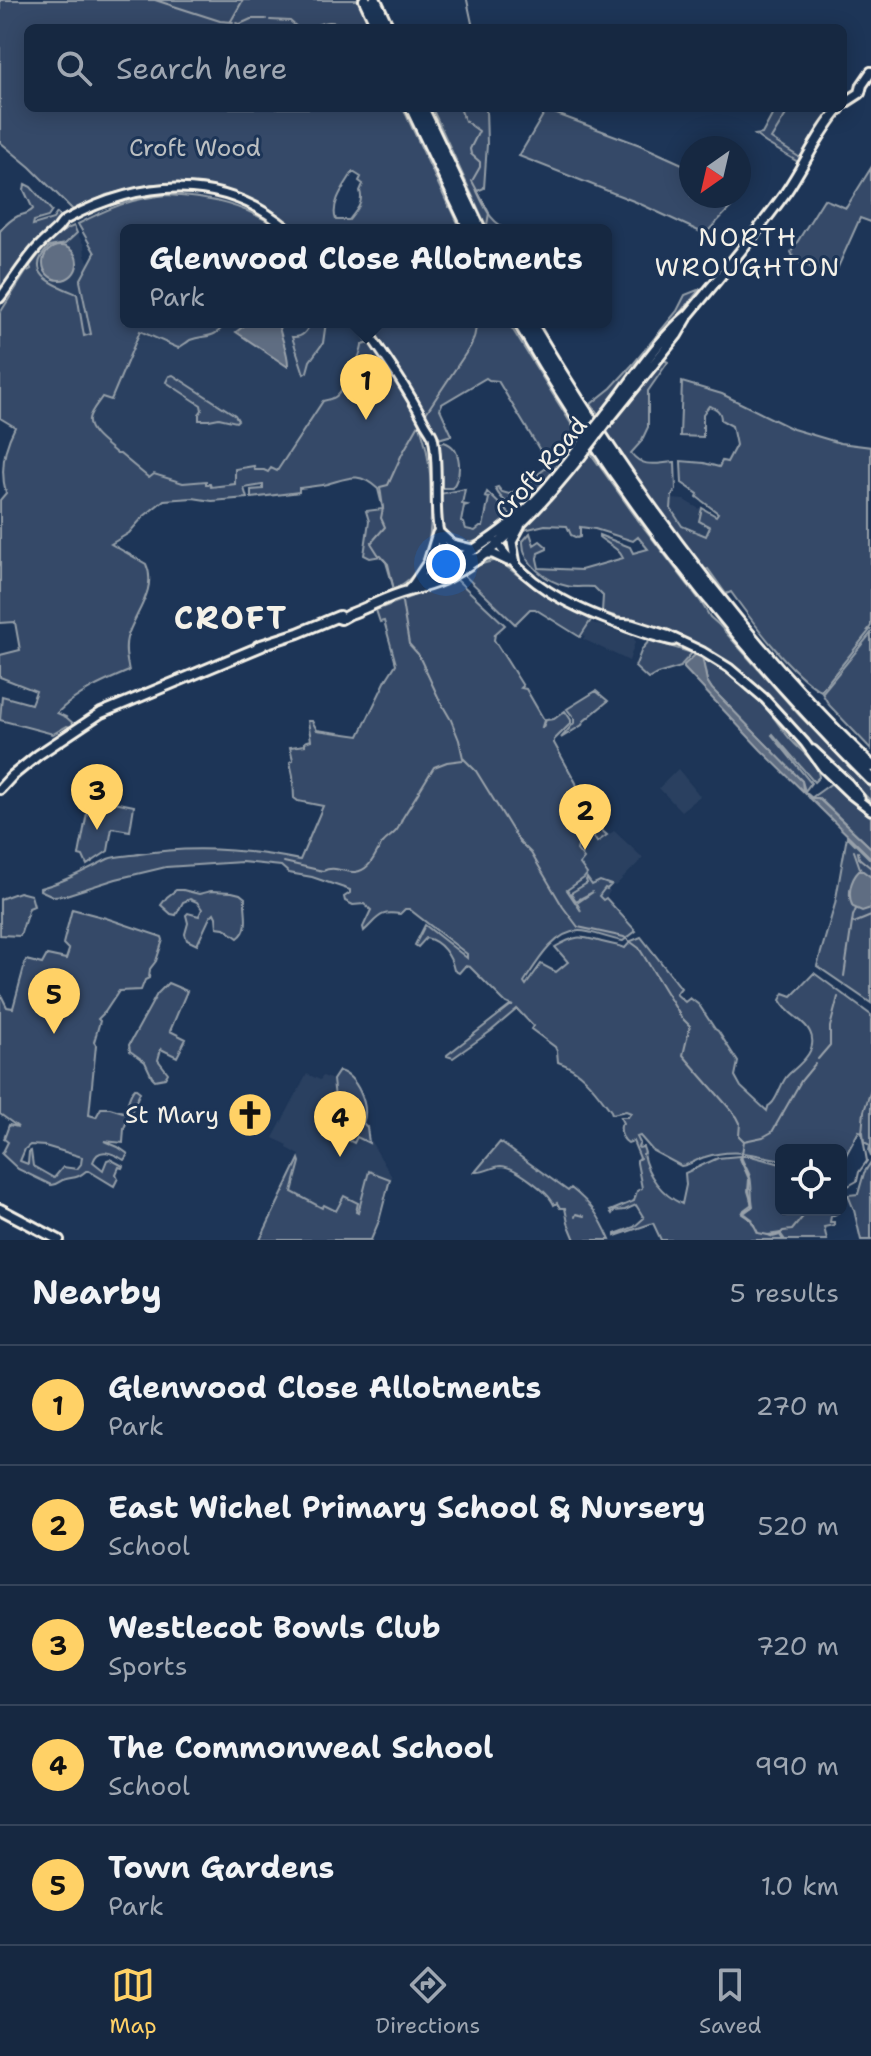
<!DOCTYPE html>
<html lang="en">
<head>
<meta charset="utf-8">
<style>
  body { margin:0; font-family:"Shantell Sans",sans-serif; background:#1f3048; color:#f1f3f6 }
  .controls { position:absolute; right:24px; bottom:24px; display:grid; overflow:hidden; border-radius:12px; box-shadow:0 4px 20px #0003 }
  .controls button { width:72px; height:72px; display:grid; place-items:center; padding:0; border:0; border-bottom:2px solid #35445a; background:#162841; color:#f1f3f6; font:40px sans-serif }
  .compass { position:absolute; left:679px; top:136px; width:72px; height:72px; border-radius:50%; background:#162841; box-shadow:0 4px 20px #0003; rotate:214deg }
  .you { position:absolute; left:446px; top:564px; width:28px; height:28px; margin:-20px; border:6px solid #fff; border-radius:50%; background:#1a73e8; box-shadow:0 0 0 12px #1a73e833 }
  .badge { display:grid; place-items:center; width:52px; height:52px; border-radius:50%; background:#ffd166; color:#111; font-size:26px; font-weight:700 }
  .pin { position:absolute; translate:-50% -66px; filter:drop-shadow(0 2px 4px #0008) }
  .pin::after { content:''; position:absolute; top:42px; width:28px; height:24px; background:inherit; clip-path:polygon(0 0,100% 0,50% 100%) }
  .popup { position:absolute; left:120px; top:224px; width:492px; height:104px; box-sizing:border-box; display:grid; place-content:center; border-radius:12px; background:#162841; filter:drop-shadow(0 2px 6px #0005); font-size:26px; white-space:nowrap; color:#9ea6b1 }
  .popup b { font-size:30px; color:#f1f3f6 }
  .popup::after { content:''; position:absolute; left:50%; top:100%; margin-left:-16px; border:16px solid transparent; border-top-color:#162841 }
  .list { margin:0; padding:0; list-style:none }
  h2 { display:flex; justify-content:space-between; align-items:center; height:104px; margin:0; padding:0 32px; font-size:34px }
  h2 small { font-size:26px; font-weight:400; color:#9ea6b1 }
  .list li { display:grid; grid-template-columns:52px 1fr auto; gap:24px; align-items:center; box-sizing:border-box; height:120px; padding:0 32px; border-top:2px solid #35445a }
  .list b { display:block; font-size:30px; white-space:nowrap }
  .list p { margin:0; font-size:26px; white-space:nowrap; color:#9ea6b1 }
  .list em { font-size:26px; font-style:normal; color:#9ea6b1 }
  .icon { flex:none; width:44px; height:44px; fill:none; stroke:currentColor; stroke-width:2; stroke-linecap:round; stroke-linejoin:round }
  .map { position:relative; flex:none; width:871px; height:1240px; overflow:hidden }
  .search { position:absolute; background:#162841; box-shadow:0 4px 20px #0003; left:24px; right:24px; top:24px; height:88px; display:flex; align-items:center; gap:20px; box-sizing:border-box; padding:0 28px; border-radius:12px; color:#9ea6b1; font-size:30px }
  .sheet { height:704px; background:#162841 }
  nav { display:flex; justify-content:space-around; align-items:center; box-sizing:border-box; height:112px; border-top:2px solid #35445a; background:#162841; font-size:22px; color:#9ea6b1 }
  nav a { display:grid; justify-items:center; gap:4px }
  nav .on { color:#ffd166 }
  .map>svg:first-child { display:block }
  .built { fill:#2a4060 }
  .green { fill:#354a67; stroke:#949ea8; stroke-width:2; fill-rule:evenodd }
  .water { fill:#5e6d82; stroke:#9aa2ab; stroke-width:2 }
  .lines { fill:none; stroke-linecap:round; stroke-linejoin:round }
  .stream { stroke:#9aa2ab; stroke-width:2 }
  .secondary-casing { stroke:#f4f1e8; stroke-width:13 }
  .primary-casing { stroke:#f4f1e8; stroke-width:14 }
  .motorway-casing { stroke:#f4f1e8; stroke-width:16 }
  .secondary { stroke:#1d3557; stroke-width:7 }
  .primary { stroke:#1d3557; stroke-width:8 }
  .motorway { stroke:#1d3557; stroke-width:10 }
  .primary-bridge-casing { stroke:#f4f1e8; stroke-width:14; stroke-linecap:butt }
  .primary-bridge { stroke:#1d3557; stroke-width:8 }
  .labels { text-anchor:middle; stroke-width:6; stroke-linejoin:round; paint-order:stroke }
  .park-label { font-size:24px; fill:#bbbfc1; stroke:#1d3557 }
  .street-label { font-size:24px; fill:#f4f1e8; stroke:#1d3557 }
  .poi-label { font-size:24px; fill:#f4f1e8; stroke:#1d3557; text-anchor:end }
  .neighbourhood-label { font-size:26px; letter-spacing:2px; fill:#f4f1e8; stroke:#1d3557 }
  .district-label { font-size:32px; font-weight:bold; letter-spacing:2px; fill:#f4f1e8; stroke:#1d3557 }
</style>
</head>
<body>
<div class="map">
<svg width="871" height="1240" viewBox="0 0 871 1240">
  <rect width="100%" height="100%" fill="#1d3557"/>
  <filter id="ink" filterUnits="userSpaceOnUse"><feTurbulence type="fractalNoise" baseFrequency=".0125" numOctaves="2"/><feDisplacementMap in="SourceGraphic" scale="16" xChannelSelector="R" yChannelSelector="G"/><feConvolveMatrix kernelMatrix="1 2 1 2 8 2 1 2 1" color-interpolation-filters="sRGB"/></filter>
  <g filter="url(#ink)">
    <path class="built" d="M790,108h39l3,2 -14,19 -16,30 -31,-20z
      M77,233l7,12 1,11 4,7 -8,15 -1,6 12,50 -8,3 -8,-43 -29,-12 -8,-14 1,-11 9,-10 16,-3z
      M197,322h157l14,21 1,11 -90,123 -35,11 -40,2 -55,-9 -53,-46 -6,-8 -1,-8 13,-23 9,4 29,-69 20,8z
      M672,499l12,1 17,10 -2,11 11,6 -4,9 -22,-11 -1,1 -12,-17z
      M590,622l44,15 1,5 -6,19 -46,-22 2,-3 -2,-1z
      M678,769l22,27 -19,15 -22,-23z
      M556,780l43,62 15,-11 29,27 -28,28 -3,-2 -4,4 2,3 -4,7 -26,20 -64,-97z
      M307,1074l13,6 3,-4 15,6 -3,16 20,7 -5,11 17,11 3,13 22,37 -13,44 -8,19h-111l40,-85 -13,-7 1,-3 -15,-7z"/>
    <path class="green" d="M0,0h359l12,28h-343v80h378l55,122h-167l-43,-28 -46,-14 -53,-4 -46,11 -32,16 -44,-44 -30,-25zM353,172l8,5 -2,4 4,3 -3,7c4,12 -4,20 -11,29h-13c-6,-16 9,-35 17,-48z
      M432,108h54l1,36 -3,44 -7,3c8,17 15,35 35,39h-24z
      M776,108h14l-19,31 31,20 -2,4 -34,-20 -11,-8 7,-1z
      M546,110l94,35 51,23v28h22l20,9 -28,29 -69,-32 -117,-46z
      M871,168v54l-11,-4 -26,58 -44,-17 3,-3 -2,-4 33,-53 22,9z
      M25,184l6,3 21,24 -4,6 -14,4 -1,4 20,-6 4,-6 6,6 -22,20 -41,55v-63c5,-6 10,-11 18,-15 6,-2 10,-2 15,-7l-9,-19z
      M167,195c42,2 79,10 114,35h-155v92h100c-11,18 -20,12 -36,18 -1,1 -10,7 -12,8l-38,-17 -29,69 -9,-3c-4,6 -12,15 -13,22 -2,14 20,27 28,35h3l29,24 5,-4 29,9 23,-2v3h4l1,3 24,-3v-15l19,-3 1,4h9l4,2 3,-4 6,3 46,-70c4,-1 9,-2 12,-4 8,-5 27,-43 27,-52l8,-2c16,23 35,47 46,72 14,33 16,68 15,103 -1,12 -1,24 -5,36 -7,17 -16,27 -32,35l-8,-27 -5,-6 -11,2 -6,-3 5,-34 -3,-10 17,-2 -5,-20c-20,-18 -29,-11 -51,-5 -9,2 -19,3 -28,4v4l-48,6v-8l12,-1v-4l-19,3 3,10 -35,3 -19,-3 -29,2 -21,17 -14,16 -18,11 35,20c12,26 -12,50 -19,74 -3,11 0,23 2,33 -26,11 -52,22 -72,42l9,4 9,8 -4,2 -4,-1 -14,8 -53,-14 2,-24 29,8 5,-13 -36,-14v-22l20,-5 -5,-28 -15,1v-123l6,-7c-6,-22 -2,-45 9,-66l-15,-9v-105l26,-41 5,-3 -1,-3c11,-15 26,-34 44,-40l3,7 -12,11 -16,3c-27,27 6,38 28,47l7,42 7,-2 -11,-53 15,-28 -17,-29c31,-16 54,-26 89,-29z
      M700,289l-101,126 -8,-11 20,-16 23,-25 43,-52 8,-16z
      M311,322h15l-3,21 -13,18 -3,11 -3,2 -12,-37c11,1 15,-6 19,-15z
      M364,322h144l72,116 -52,65c-14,9 -27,-3 -33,-15l3,-1 4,5 7,2 30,-17 -1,-3 7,-5 2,-7 -49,-81 -9,-1 -3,-2 -44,26 -2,5 12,26 -14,4 -5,-6 -18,-38z
      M664,360l4,2 -20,29v36l-7,15 -10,11c12,16 26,10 44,9l1,28 -4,6 -1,13 11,17 24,10 4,-9 -11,-6 3,-13 14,8 2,-3 -21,-16 1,-3 -16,-11 -1,-22 23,2 15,4 3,-6 5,1 9,-17 -4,-19 -11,-6c0,-9 -5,-12 -12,-14l-6,8v23l-23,-1 2,-54 40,12 71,35 47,14 31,4v179l-3,4h2l-49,61c-30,-17 -69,-70 -90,-99l-5,2 -18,-25 -3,1 -41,-53 -59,-85z
      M173,375l62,40 3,5 -2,2 -17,-4 -10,2h-10v-6l3,-4 -1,-5 -35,-23 3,-6z
      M444,442c19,6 18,33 8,46h-11l-3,-40 1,-4z
      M589,453l2,1 47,66 63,82 9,15 9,8 80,90 72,73v13l-135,-133 -22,-15 -29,-15 -83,-26 1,-16 -9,-9c-9,-1 -19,1 -27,-1 -20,-4 -45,-23 -44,-45l7,-8 4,12 6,-4 7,6v2l-9,4 -1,6 2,9 42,2 42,-12c-4,-10 -16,-14 -24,-21v-2l31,12 3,6 15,-4 -10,-12 -5,4 -38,-12 -15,-2v10l-3,1 -6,-3 -4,-9 -22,-1 -21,5 10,-15z
      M465,489l-3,15 5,1 -3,1 -3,16 3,1 2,6 9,2 5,-4h3l6,-29 -4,-1 2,-5 24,23v3c-11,8 -25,21 -38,24 -6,2 -13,1 -18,-3 -18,-10 -16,-27 -15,-45z
      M498,560l39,30 54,30 -11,17 -45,-28h-5l-15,15 -51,-49c9,-11 22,-12 34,-15z
      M452,579h4l49,46 -10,9 -1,6 29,46 -2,2 5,1 18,31 -2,7h1l3,-7 8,-1 11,-8 6,9v3l-17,17v3l22,40 4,15 19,30 8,7 -10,7 -25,-38 -13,9 18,27 3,-1 -3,11 7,9 -4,5 7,10 -3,4 -17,12 14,21 -4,-8 16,-11 -17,9 -5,-8 16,-10 -1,-3 1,-2 5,7 8,-4 11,4 -4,4 -2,-1 -6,8 4,4 3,-2 30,33 -13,10c-15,-2 -30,-10 -44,-10 -25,0 -43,33 -55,51l2,3 15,-21 15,8 12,-10 -13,-15c24,-14 26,-10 51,-4 7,2 13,2 19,5l6,-7 10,-4 40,51 -5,6 9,8 5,-4 9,7 16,24 3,2 20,31 -3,14 6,11 26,24c3,-10 -1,-1 6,-9 7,-9 8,-21 16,-28 11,-10 30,-24 21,-42 -6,-13 -22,-16 -30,-32l4,-7 8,3 22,-23 57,42v142l-2,-6 1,-6 -6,-3 -1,-10 -4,-1 -18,33v-14h-60v10c-27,-6 -49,-12 -76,-3 -8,2 -15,8 -24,9l-28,-15 -13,-15 -3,1 3,6 -2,4 1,1 4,-1 2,6 -2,1c4,21 19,41 39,50l4,-19 -1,-12 33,-15 21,-2 10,23 -1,12 4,13 -8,6 -2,4 9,6 3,6 -2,-7 -8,-6 9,-7c-2,-9 -1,-23 -3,-29 -2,-8 -7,-13 -9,-21h10l30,8v46h55v4l-5,2 -1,6h4v3l-10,2 3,13h-42l-5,-7 -12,2 5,2 7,-2 3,5h-122l-8,-17 -38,13v-2l19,-7 10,-9 -8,-13 -11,5 -11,1 -2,3 -2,-3 24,-10 3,-10 5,-3 -5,-25v-3l3,-2 -7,-17 -5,2c-6,-4 -8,-11 -7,-18l2,-2 -3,-6h8l3,-4 -5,-2 -14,3 -1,-3c-15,-20 -29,-41 -53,-49l-1,-11 -2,-4 -24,-18 2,-3 -16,-17 -26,22 -38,27 -6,-2v-1l63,-49h3l-7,-3 -36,-36 -5,-1 -6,7 -5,-3c-3,-14 -13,-29 -28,-32l-8,9 -3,-2 10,-20 42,33v-4l-58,-45h-4l-5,5c-21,-3 -21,3 -36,17l-1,-4 8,-17 -7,-6 -11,1 -8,-4 -1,-4 6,-4v-3l-38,-13 -23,-4 -8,-7 -39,-4 -76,5 -50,12 -50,16 -13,1 -13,-6v-2c24,-6 46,-18 68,-29 9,-4 22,-3 31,-5 55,-9 107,-5 161,6l23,-54 -25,-5 -4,-3 -1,-22 -3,-14 3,-2 -3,-13 15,-2v-3l6,-2 -3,-19h4l5,9 42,6 27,-56 10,-16 -12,-43 -4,1 -4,-12 68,-26z
      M871,633v116l-42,-44 -7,-12z
      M650,640l42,13 -10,11 -1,3 -24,7 -9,5 -13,-12 7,-18z
      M702,658c24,13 46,29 64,50 10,11 17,24 27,34 9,10 25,21 26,35l-5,5 -41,-48 -1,1 39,48 -6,8 -3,-10 -90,-92 -5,-8z
      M596,691l12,10 -24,20 -2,4 -21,13 13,-15v-5l-7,-9z
      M832,783l39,34v31l-52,-50h-8z
      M90,797l44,9 -4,25 -18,-3 -4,23 -21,14 -4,-9 -4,-1z
      M847,836l24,24v143l-54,-37 18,-62z
      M176,890h7l16,4 12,-3 21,1 8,2 5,4c-1,13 6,31 -7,40l-14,-10 -7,-1 -1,-10 -2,-4 -4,4 -13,28 -10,-5 -2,-6 3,-11 -2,-8 2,-2 11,3 3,-7 -5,-7 -7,-3 -7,3 -7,13 -5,-1 -10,-9 6,-8z
      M19,892l12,3 3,11 -5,2 -9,28 -20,-1v-36z
      M72,909l34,9 56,19 1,3 -7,21 -6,8 -1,9 -4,2 -4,10 -22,1 -14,21 -7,7 2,2 -6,21 2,3 -7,70 7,2 5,-9h9l13,4c6,-7 5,-17 12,-24l5,4 -16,36 -1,15 -19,-2 14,6 10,7 -4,6c-11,-7 -26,-14 -31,2l10,8 4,-10 3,-1 13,7 -1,2 -3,-1 -3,7 2,4 -4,8 -25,-15h-3c-8,7 -11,6 -20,8 -7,1 -8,6 -15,6l-33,-16 -16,-15 6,-12 -4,-3 5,-14 9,2 -18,-13v-121l7,14 6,1 13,-48 16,4 5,-9 19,4 3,-9 -6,-6zM30,1145l15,1 37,11 -1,7 -4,5 -14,-2 -9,11 -21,-12 -2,-15 -2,1 -1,12 -8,-3 5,-12z
      M168,983l19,8 -17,40 16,8 -9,18 -16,-8 -3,11 10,13 -3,5 -10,2 -3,-3 -7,-15 -15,-11 -1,-6 28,-51z
      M339,1071c18,5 31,35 24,52l4,4 2,16 -12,-6 -3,6 -26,-13 10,-20 11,6 3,-12 -17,-6 -2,-18z
      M500,1142l68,49 3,-3c21,17 28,27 39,52h-35l-7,-17 -3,-15h-5l-3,-5 -3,2c-5,-13 -40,-39 -53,-39 -10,1 -16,7 -26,6z
      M299,1159l1,3 -8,30 30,16 2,-3 12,6 8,-15 14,7 -2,9 2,1 11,-42 21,8 -11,42 -8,19h-111z
      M871,1162v78h-10l-7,-30 -6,-15 10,-1 6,-21z"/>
    <path class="water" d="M43 263a17 17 0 1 1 34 0a17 17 0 1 1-34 0Z
      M249,322h29c2,15 11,30 10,45l-52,-35z
      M693,642l7,4 7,35 5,8 90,92 1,9 9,8h6l53,50v10l-110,-108 -77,-82v-3l11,-10z
      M859,871h4l8,6v31l-9,3 -9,-4c-6,-11 -3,-27 6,-36z"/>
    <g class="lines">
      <path class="stream" d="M155,0l65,21 13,1
        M467,0l6,28
        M270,20l20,1 8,7
        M231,21l12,-21
        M236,23l4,1 11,-5h15
        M315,26c13,-7 23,-4 36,2
        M311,28l2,-1
        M403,108l46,99
        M460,108l5,13 14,10 -9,18 1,5 9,8v5l-8,14 17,32 -2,12
        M426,413l44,-66 4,-9 3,-16
        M394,590l-6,-26 -10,-10 -7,-11 14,-16 -4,-9 2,-10 -3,-21 8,-2 14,-31 17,-30
        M402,602l7,42 9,10 22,47 11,19 8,20 4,18 13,13 43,70 12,12 32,54 15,20 46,10 15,11 42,69 9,9 -7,29 54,62 3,6 -1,13 5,5 -3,19 9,19 -1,11 3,17 -8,4 -1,3 8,5 7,14c9,1 18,6 25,-2l9,-1 13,-16h4l4,-4
        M854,851l7,20
        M858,852l1,6 12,10
        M284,862l39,9c12,-6 20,2 32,1 16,-2 19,-17 27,-28 9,-11 14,-7 20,-25l32,-52 13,-5 16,-2
        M854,923l17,-7
        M844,976l9,-60 3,-7
        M818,1059l12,-14v-18l8,-30
        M744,1141l19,-4 9,-5 29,-51 14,-17
        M841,1190l16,-9 2,-9 8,-11 -5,-28 2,-22 7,-21
        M575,1217l1,-3 8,2"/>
      <g class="secondary-casing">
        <path id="secondary" d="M0,298c12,-16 23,-34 36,-49 7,-8 15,-14 22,-21 3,-4 4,-7 9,-9 73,-39 155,-47 222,11
          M361,322c22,32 45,64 63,99 2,5 7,10 9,16 9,41 -6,88 17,126 11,0 19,-5 31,-6
          M439,532l13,12 20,5
          M496,542c31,42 69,62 117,80 20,7 39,15 60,19
          M484,554h9l15,7
          M516,564l-4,-22 8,-15
          M412,586l16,-24 9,-29
          M615,623l17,1 35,11 36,17 26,16 35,30 41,45 18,25 26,25 22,17
          M813,750l35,33 12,15"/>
      </g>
      <g class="primary-casing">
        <path id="primary" d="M843,104l17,-11 2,-8 9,-13
          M606,414c25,-31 52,-75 83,-100 33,-40 67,-80 97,-122 19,-28 32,-59 54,-84
          M610,418l67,-83 10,-17
          M410,588c36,-23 76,-42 108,-71 22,-19 40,-42 58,-65
          M338,618l3,1 9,-5c19,-7 38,-18 58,-23 12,-3 24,-6 35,-11 56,-28 99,-75 137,-123
          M258,646l40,-13 41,-17
          M0,789l12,-13 26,-21 63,-42 161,-67
          M0,1209l59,31"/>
      </g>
      <g class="motorway-casing">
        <path id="motorway" d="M365,0l13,28
          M375,0l13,28
          M412,108l58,122
          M422,108l58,122
          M519,322c97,168 215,320 352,457
          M530,322c95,160 206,314 341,444"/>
      </g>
      <use href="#secondary" class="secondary"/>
      <use href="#primary" class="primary"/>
      <use href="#motorway" class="motorway"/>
      <g class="primary-bridge-casing">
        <path id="primary-bridge" d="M576,452l30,-38
          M580,457l30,-39"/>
      </g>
      <use href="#primary-bridge" class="primary-bridge"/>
    </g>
  </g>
  <defs>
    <g id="church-disc" transform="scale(2.3)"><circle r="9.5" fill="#ffd166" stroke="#1d3557"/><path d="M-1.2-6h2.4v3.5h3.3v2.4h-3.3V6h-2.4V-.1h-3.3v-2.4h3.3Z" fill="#111"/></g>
  </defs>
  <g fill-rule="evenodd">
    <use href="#church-disc" x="250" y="1115"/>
  </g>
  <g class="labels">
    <g class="park-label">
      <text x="195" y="156">Croft Wood</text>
    </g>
    <g class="street-label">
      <text transform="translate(541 468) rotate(-49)" y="8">Croft Road</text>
    </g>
    <g class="poi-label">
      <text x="219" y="1123">St Mary</text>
    </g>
    <g class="neighbourhood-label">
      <text x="748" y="246">NORTH<tspan x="748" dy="30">WROUGHTON</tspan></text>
    </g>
    <g class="district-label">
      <text x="231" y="629">CROFT</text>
    </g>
  </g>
</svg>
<div class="controls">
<button><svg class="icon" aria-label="locate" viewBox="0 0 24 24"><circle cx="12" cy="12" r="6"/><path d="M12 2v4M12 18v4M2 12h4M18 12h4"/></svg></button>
</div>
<svg class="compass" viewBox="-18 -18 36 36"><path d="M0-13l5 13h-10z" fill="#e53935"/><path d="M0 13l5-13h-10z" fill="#9ea6b1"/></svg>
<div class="you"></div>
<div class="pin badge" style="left:366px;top:420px">1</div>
<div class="popup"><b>Glenwood Close Allotments</b>Park</div>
<div class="pin badge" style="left:585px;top:850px">2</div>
<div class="pin badge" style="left:97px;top:830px">3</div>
<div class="pin badge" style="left:340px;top:1157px">4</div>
<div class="pin badge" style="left:54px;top:1034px">5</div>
<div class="search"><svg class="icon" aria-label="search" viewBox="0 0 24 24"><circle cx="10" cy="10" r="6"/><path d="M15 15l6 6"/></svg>Search here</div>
</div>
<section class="sheet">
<h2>Nearby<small>5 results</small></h2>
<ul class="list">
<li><span class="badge">1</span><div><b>Glenwood Close Allotments</b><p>Park</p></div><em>270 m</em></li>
<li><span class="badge">2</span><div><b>East Wichel Primary School &amp; Nursery</b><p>School</p></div><em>520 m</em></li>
<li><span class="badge">3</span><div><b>Westlecot Bowls Club</b><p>Sports</p></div><em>720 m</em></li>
<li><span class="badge">4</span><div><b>The Commonweal School</b><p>School</p></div><em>990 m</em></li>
<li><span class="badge">5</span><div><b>Town Gardens</b><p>Park</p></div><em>1.0 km</em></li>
</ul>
</section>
<nav>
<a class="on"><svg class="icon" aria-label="map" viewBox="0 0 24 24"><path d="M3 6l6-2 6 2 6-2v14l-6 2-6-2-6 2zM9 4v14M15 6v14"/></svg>Map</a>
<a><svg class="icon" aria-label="directions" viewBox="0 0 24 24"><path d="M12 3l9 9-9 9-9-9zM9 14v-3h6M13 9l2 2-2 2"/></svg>Directions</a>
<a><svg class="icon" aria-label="saved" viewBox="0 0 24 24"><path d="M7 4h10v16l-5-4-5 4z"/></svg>Saved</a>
</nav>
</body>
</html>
